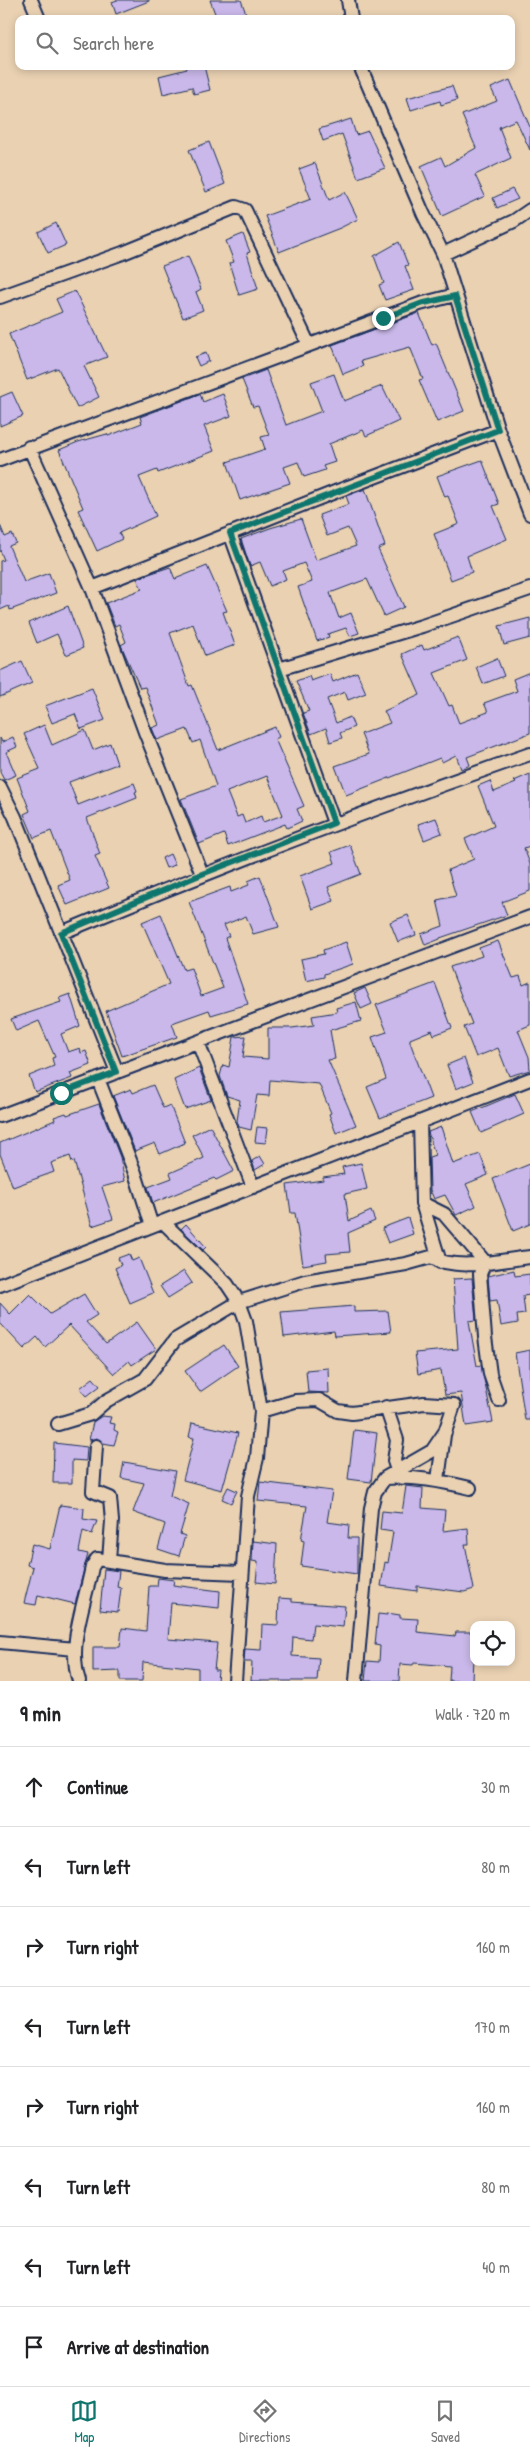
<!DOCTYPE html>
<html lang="en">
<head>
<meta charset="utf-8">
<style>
  body { margin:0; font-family:"Patrick Hand",sans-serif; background:#f6f6f6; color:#202124 }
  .controls { position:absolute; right:15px; bottom:15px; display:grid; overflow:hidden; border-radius:10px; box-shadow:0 2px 8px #0003 }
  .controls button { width:45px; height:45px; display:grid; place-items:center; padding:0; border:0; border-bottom:1px solid #e0e0e0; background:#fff; color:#202124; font:25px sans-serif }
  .stop { position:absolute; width:15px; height:15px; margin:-11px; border:4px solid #0f766e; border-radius:50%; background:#fff }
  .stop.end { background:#0f766e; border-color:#fff; box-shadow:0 1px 5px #0008 }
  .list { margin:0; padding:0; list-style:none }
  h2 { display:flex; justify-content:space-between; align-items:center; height:65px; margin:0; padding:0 20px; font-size:21px }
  h2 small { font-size:16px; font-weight:400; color:#757577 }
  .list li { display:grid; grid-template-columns:32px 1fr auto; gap:15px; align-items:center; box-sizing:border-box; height:80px; padding:0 20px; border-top:1px solid #e0e0e0 }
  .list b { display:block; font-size:19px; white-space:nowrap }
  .list em { font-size:16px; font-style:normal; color:#757577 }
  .icon { flex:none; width:28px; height:28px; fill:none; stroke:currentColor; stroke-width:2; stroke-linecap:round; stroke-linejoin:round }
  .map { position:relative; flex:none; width:530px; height:1681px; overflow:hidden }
  .search { position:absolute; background:#fff; box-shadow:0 2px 8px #0003; left:15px; right:15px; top:15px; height:55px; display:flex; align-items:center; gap:12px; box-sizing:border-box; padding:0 18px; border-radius:10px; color:#757577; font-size:19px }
  .sheet { height:705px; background:#fff }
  nav { display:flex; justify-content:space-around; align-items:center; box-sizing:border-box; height:70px; border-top:1px solid #e0e0e0; background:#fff; font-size:14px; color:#757577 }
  nav a { display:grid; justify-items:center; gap:2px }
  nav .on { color:#0f766e }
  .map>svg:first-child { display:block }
  .building { fill:#c9b8e9; stroke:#1b2f5e; fill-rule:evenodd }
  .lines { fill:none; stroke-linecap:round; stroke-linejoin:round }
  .minor-casing { stroke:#1b2f5e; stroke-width:16 }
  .minor { stroke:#ead1b2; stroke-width:12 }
  .route { stroke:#0f766e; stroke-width:6 }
</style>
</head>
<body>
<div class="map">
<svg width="530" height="1681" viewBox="0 0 530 1681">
  <rect width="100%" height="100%" fill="#ead1b2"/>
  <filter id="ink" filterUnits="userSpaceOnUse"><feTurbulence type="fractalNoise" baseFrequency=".02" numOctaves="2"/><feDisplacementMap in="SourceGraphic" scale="10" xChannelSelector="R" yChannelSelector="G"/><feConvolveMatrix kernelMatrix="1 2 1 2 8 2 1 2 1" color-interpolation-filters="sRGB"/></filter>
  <g filter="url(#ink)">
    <path class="building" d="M117,0h32v1l-33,13 -4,-12z
      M210,0h31l7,19h-31z
      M186,66h18l6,24 -16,4 -2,-7 -29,7 -4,-18 28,-7z
      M510,80l20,47v23l-14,-30 -17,7 12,31 -36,17 10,21 -43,20 -21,-50 20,-9 4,9 31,-18 -14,-33 35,-14 -6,-13z
      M452,86l5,14 -16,5 -1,-4 -29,9 -4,-12z
      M351,119l5,16 12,-4 17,37 -27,10 -16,-44 -19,7 -4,-12z
      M209,142l16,42 -19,8 -17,-42z
      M315,163l14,37 16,-8 13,27 -18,9 -61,24 -14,-36 46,-17 -12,-30z
      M512,189l6,10 -21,9 -4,-10z
      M56,223l10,22 -18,8 -10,-21z
      M243,234l7,18 -3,1 11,36 -19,6 -10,-32 5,-1 -8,-21z
      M399,242l9,23 -3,1 9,24 -29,10 -6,-15 5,-2 -10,-27z
      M188,256l13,33 -5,3 7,18 -20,8 -21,-52z
      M75,291l32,66 -23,9 15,31 -22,11 -19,-40 -31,12 -18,-46 53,-22 -6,-13z
      M419,313l13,32 4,-2 28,68 -27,11 -18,-42 4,-1 -13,-32 -49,14 2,5 -20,8 -11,-29z
      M206,353l3,8 -10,5 -4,-9z
      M266,370l20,55 36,-14 -11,-29 23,-8 10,27 38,-15 17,35 -33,15 -3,-6 -34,14 6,18 -12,4 2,4 -21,7 -6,-15 -14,5 6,16 -50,17 -13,-38 38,-13 -4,-12 8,-2 -11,-29 -5,1 -11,-28z
      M12,392l11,24 -23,10v-29z
      M200,394l3,8 20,-8 8,22 -27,10 10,25 -56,22 -1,-3 -18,7 17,39 -37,17 3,6 -25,12 -19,-41 5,-2 -24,-58 19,-8 29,-8 1,2 34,-13 -2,-6z
      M482,460l17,44 -6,2 14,33 -40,17 5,16 -21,8 -17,-46 25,-10 -11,-28 -3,1 -8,-21z
      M365,489l20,57 -7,3 26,58 -20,9 -17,-37 -37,14 9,25 12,-5 8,20 -9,3 -4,-8 -18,6 1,3 -12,4 -19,-54 14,-5 -8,-19 -21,8 3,8 -16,7 -10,-24 -10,4 -9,-27 29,-11 31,-9 15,41 40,-14 -8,-18 -21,8 -8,-21 30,-11 -3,-8z
      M0,525l5,12 7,-3 4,9 -7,3 15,36 25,-9 7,20 -46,17 -1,-4 -9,4v-49l4,-1 -4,-10z
      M207,566l20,45 -4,1 12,33 -30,11 -12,-32 -23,9 19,53 3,-1 26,65 57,-23 4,10 -4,2 29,67 -7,3 5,12 -15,7 -2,-4 -57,22 -4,-12 -25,10 -18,-45 35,-13 -16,-46 -7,3 -6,-14 -30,11 -5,-12 7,-3 -14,-38 -5,1 -19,-43 5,-3 -7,-18 -4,2 -9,-23 36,-14 -5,-10 12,-5 21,-7 5,12zM267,776l16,39 -20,7 -2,-6 -16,7 -3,-8 -5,2 -10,-25z
      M68,606l15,42 -17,7 -9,-21 -20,9 -8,-20z
      M530,618v20l-26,7 -5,-19z
      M458,637l9,23 -33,13 15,33 3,-1 7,18 29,-11 -4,-9 33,-12 -4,-12 17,-7v61l-63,24 3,8 -9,4 -5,-14 -14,7 -2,-4 -94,37 -11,-29 34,-12 -8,-20 29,-11 -6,-12 36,-16 -18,-41 20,-9 2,5z
      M497,658l7,18 -21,8 -7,-17z
      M22,661l10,22 -32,14v-26z
      M357,672l9,21 -18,7 -3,-8 -18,7 9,24 14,-6 4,10 -14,6 2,5 -12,4 -4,-14 -15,6 -8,-21 6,-2 -13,-30 13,-5 2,5 19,-7 3,8z
      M92,688l13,32 -24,9 -6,-15 -23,9 -7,-17z
      M44,725l8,20 33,-15 8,20 17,-7 7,21 -48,18 9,23 56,-22 3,8 -2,1 2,6 -50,20 13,36 -5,2 14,32 -42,17 -9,-20 12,-5 -19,-49 -17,7 -10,-24 6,-3 -13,-33 23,-9 -16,-35z
      M13,737l4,10 -11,5 10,23 -12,5 -4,-8v-34l2,4z
      M530,774v72l-6,2 6,16v27l-28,11 5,13 -67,23v1l-15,6 -4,-11 22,-8 -6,-26 19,-4 -8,-26 26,-11 -9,-20 29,-13 -16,-40 12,-5 4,11 22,-9 -2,-2z
      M436,818l6,15 -18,7 -6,-16z
      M350,845l11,29 -33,13 6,14 -22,8 -12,-33 35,-13 -4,-11z
      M170,854l5,11 -9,3 -4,-10z
      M260,876l19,51 -26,7 -7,-18 -22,9 5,11 -4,2 23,66 -37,11 -2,-5 -37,13 5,14 -55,19 -16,-45 63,-27 -27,-62 19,-8 23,56 7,-2 10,28 22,-8 -34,-86 41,-15 1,5 18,-7 -1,-4z
      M408,915l8,20 -18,7 -8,-20z
      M498,941l15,37 7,-2 3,9 7,-3v43l-12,5 11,27 1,13 -21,6 -11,-28 -22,9 -12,-30 8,-3 -22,-57 32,-11 -3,-8z
      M346,942l7,22 -29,10v3l-18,4 -5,-22 23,-5 -1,-4z
      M435,983l17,45 -18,7 -2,-5 -22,9v3l21,56 -51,20 -13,-31 19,-8 -14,-42 15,-5 -11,-27z
      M365,988l7,16 -11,5 -7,-16z
      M70,994l10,32 -19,8 7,18 12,-4 1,5 5,-2 5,14 -21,8 2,5 -37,14 -6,-16 25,-10 -2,-8 3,-1 -16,-36 -23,10 -5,-12 50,-17 -2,-4z
      M356,1002l5,19 -31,9 5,29 -7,1 28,65 -20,8 -7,-19 2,-1 -12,-29 -49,-4 -1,16 -12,-1 -6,35 -12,-3 -2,-6 3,-21 -13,-4 -7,-20 3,-11 6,2 5,-30 12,-1 -3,21 25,2v-31h24l22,-3 -2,-9 25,-4 -1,-4z
      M464,1058l9,24 -17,7 -9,-24z
      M199,1068l12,32 -26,9 -11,-29z
      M153,1085l10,23 7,-3 15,38 -25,11 -5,-11 -20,8 -22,-55 18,-7 2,4z
      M515,1094l9,20 -43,19 -9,-21z
      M99,1104l21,53 5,24 -23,6 11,32 -21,7 -18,-65 -2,1 -2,-6 -19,7 3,9 -41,15 -13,-33v-11l55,-23 -1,-3 12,-4 1,2z
      M210,1126l24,45 -18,9 -2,-2 -61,25 -5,-16 24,-9 -2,-5 34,-15 -12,-23z
      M257,1127l11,1 -2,15 -11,-1z
      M441,1127l12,37 27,-10 8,21 -22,9 10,22 -20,9 -11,-20 -11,4 -4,-9 -1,-33 6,-2 -7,-23z
      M260,1156l5,8 -10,6 -3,-9z
      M361,1163l6,26 -22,5 4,27 22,-10 4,10 -27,12 2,19 -24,2 1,7 -24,4 -8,-52h-4l-4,-28 36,-5v-3l21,-3 -2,-7z
      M530,1164v60l-17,7 -20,-52z
      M408,1218l5,16 -25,9 -6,-15z
      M186,1224l20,23 -3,3 -22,-21z
      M129,1254l3,7 7,-3 14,35 -23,10 -15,-35 6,-3 -3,-7z
      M514,1270l1,6 15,-2v21l-7,1 2,18 -8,1 1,8 -17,3 -4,-26 -7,1 -2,-25z
      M184,1271l8,12 -24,15 -8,-12z
      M472,1278l4,42 -7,1 8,45 4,-1 12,57 -27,4 -5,-33 -16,2 -4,-25 -23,4 -3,-21 43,-4 -5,-70z
      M30,1294l20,20 34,-20 13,21 -11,7 20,22 31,-22 19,27 -24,16 -3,-4 -15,13 -45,-49 -24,22 -8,-10 -13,12 -24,-26v-20l10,11z
      M354,1306v6l34,-1 3,21 -56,4 -1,-5 -50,6 -3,-25z
      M224,1345l14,21 -38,26 -15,-21z
      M530,1350v70h-5l-10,-67z
      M328,1368l1,25 -21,-1 -2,-22z
      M93,1378l7,8 -13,10 -7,-8z
      M102,1416l9,1 -2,6 6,1 -1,6 4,2 -4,13 -11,-2 -6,-5 -8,2 4,-18z
      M192,1423l46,10 -16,57 -39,-10 11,-42 -5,-1z
      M354,1430l23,3 -6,49 -23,-3z
      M54,1443l33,4 -1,14 -14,-1v23h-19z
      M124,1462l51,9 -5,25 19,8 -9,30 5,2 -6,20 -21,-7 7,-25 -32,-12 11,-29 -23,-5z
      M260,1482l72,9 -5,31 22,3 -1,13h9v36l-56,-8 3,-25 -3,-1 6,-34 -49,-5z
      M406,1486l17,2 -1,20 23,2 -2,21 25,-3 1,16h-4l9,45 -10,3 -47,-6v5l-36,-5 4,-24 3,1 5,-31 -13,-2 2,-19 20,2z
      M228,1487l9,4 -6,12 -9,-4z
      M60,1505l24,3 -1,11 14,2 -5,13 -9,-3 -4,21 9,2 -13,50 -37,-9 -2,10 -12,-2 9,-36 -6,-2 5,-21 18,5z
      M253,1541l24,3 -2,40 -19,-2 2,-20 -6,-1z
      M104,1569l15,2 -2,16 4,1 -3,24 -18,-2z
      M158,1578l16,2 -1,5 47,6 -1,17 -48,-5 -3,36 49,4 -3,27h4l-1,11h-19v-13l-55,-6 -1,19h-22v-10l-27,1v-25h27l2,-19 24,3 3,-45h8z
      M279,1598l13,1v3l53,4 -2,21 -30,-3 -2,15 -18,-2 -1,19 27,2 -2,23h-66l1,-19h-8l1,-13 16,1 1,-26 16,1z
      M387,1613l13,2v3l18,1 -1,13 38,4 1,-4h18l-2,49h-23l1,-15 -36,-3 -1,2 -13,-1 -1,17h-34l2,-20 12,1 1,-16 -5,-1 3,-31 9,1z"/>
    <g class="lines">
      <g class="minor-casing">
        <path id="minor" d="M31,0l8,19
          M348,0l3,19
          M360,66l63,147 20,41 55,176 32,84
          M443,254l71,-33 16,-11
          M0,297l123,-44 113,-46 9,3 64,135
          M29,447l63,141 53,144 57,142
          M0,460l420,-156 35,-9
          M230,533l104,290
          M92,588l243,-96 163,-62
          M279,669l143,-43 108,-37
          M0,787l15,30 102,255
          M61,933c155,-65 310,-124 469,-179
          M198,1042l55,145
          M98,1079l37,94 17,53
          M0,1116l530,-199
          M420,1122l2,81 18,59
          M422,1203l22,11 41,48 -5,12 5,63 5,37 9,26
          M163,1222l64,62 12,18 7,19 15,90 -4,47 -9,38 -13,185
          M0,1285l530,-206
          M386,1407l11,33 -3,21 3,9
          M261,1411l34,-10 24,-1 19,11 14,2 72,-10 30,2 -9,27 -13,19 -47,27
          M58,1424l33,-10 15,-13 39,-22 30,-39 64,-38 66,-21 101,-17 25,-7c28,15 69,3 99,0
          M96,1446l-3,45 17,7 2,23 -3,39
          M438,1480l6,-45
          M0,1642l75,7
          M79,1681c-12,-35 6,-78 13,-114l5,-8 68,11 76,3
          M356,1681l15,-173 4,-16 10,-14c29,-2 56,3 85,10"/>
      </g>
      <use href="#minor" class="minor"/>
    </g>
  </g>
  <g class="lines" filter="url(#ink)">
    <path class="route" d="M61,1093l55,-21 -55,-139 141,-59 132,-51 -104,-290 268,-103 -43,-134 -35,8 -37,14"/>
  </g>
</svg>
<div class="controls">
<button><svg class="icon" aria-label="locate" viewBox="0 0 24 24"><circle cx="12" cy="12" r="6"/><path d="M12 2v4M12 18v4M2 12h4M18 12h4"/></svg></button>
</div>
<div class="stop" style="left:61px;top:1093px"></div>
<div class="stop end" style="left:383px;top:318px"></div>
<div class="search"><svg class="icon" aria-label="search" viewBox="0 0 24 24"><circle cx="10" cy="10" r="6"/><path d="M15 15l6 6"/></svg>Search here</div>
</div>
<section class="sheet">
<h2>9 min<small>Walk · 720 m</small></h2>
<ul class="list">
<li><svg class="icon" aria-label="ahead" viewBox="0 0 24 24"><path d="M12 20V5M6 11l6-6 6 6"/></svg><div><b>Continue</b></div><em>30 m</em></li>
<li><svg class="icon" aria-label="left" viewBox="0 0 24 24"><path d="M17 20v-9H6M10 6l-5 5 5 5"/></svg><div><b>Turn left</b></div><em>80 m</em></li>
<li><svg class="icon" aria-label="right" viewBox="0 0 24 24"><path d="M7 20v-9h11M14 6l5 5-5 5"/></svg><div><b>Turn right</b></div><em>160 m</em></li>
<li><svg class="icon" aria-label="left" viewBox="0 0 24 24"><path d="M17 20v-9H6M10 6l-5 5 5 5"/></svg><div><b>Turn left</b></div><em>170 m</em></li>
<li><svg class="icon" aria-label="right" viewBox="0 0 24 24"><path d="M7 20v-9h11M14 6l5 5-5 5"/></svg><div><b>Turn right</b></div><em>160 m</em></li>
<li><svg class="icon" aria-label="left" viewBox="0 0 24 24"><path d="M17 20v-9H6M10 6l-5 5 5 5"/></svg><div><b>Turn left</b></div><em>80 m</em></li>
<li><svg class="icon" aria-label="left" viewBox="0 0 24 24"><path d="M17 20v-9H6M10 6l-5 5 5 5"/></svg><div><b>Turn left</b></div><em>40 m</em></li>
<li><svg class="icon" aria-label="arrive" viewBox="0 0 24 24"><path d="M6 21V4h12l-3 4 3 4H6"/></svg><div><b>Arrive at destination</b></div></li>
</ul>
</section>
<nav>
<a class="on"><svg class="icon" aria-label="map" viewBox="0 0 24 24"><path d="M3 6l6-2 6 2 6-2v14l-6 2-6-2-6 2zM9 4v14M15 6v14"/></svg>Map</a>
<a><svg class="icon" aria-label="directions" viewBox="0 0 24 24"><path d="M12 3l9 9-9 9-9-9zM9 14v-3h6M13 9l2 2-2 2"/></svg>Directions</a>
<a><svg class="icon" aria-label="saved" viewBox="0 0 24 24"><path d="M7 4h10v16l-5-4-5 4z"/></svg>Saved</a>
</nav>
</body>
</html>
